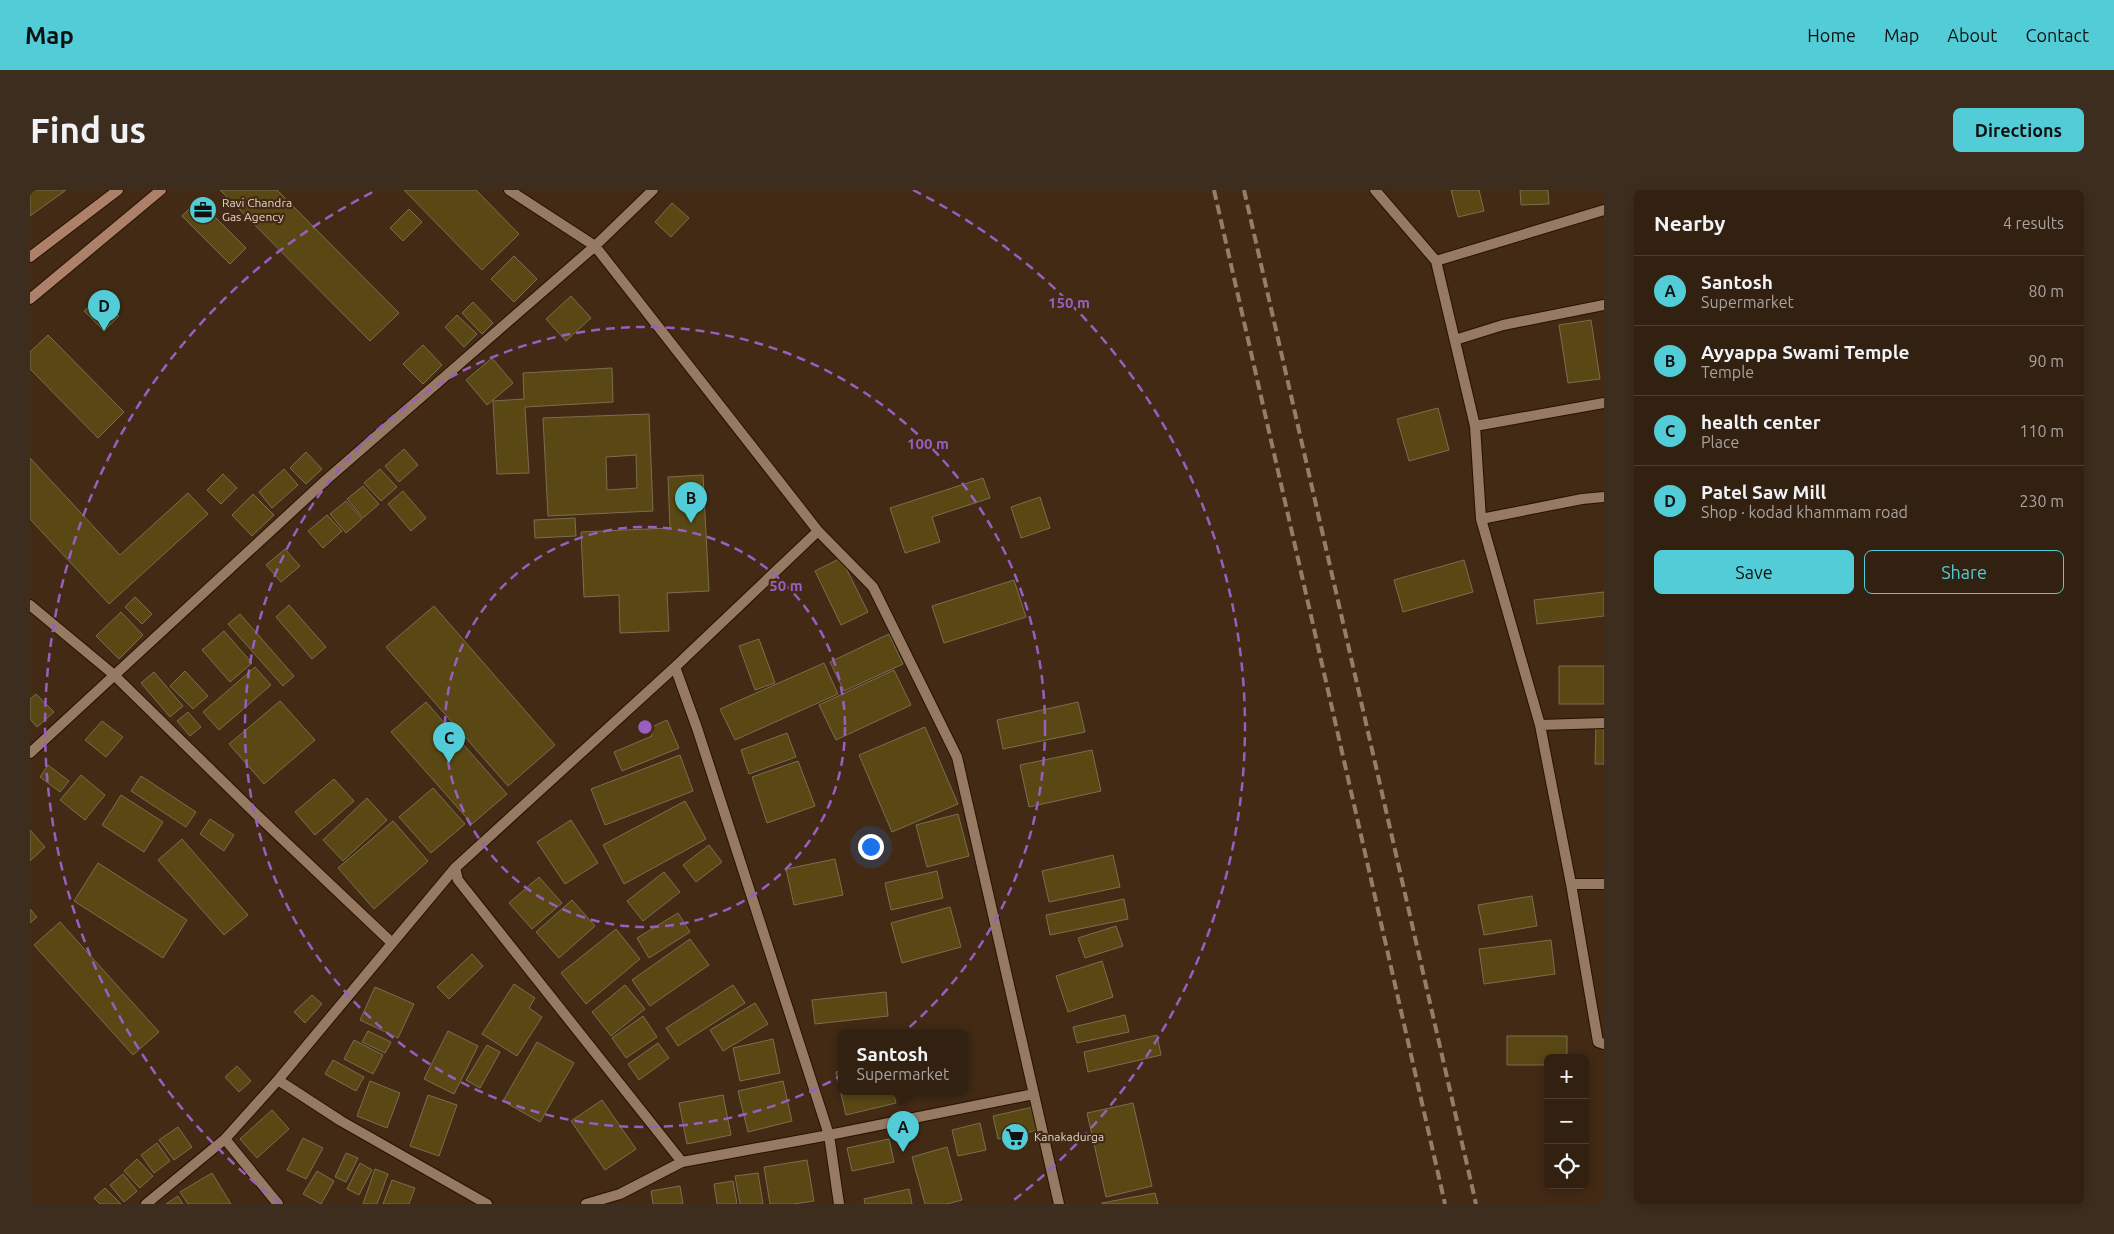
<!DOCTYPE html>
<html lang="en">
<head>
<meta charset="utf-8">
<style>
  body { margin:0; font-family:Ubuntu,sans-serif; background:#3d2d1e; color:#f1f3f6 }
  .controls { position:absolute; right:15px; bottom:15px; display:grid; overflow:hidden; border-radius:8px; box-shadow:0 2px 12px #0003 }
  .controls button { width:45px; height:45px; display:grid; place-items:center; padding:0; border:0; border-bottom:1px solid #4d3e30; background:#322010; color:#f1f3f6; font:25px sans-serif }
  .you { position:absolute; left:840px; top:656px; width:18px; height:18px; margin:-12px; border:4px solid #fff; border-radius:50%; background:#1a73e8; box-shadow:0 0 0 8px #1a73e833 }
  .badge { display:grid; place-items:center; width:32px; height:32px; border-radius:50%; background:#52ccd6; color:#111; font-size:16px; font-weight:700 }
  .pin { position:absolute; translate:-50% -41px; filter:drop-shadow(0 1px 2px #0008) }
  .pin::after { content:''; position:absolute; top:26px; width:18px; height:15px; background:inherit; clip-path:polygon(0 0,100% 0,50% 100%) }
  .popup { position:absolute; left:808px; top:840px; width:130px; height:65px; box-sizing:border-box; display:grid; place-content:center; border-radius:8px; background:#322010; filter:drop-shadow(0 1px 4px #0005); font-size:16px; white-space:nowrap; color:#a8a39f }
  .popup b { font-size:19px; color:#f1f3f6 }
  .popup::after { content:''; position:absolute; left:50%; top:100%; margin-left:-10px; border:10px solid transparent; border-top-color:#322010 }
  .list { margin:0; padding:0; list-style:none }
  h2 { display:flex; justify-content:space-between; align-items:center; height:65px; margin:0; padding:0 20px; font-size:21px }
  h2 small { font-size:16px; font-weight:400; color:#a8a39f }
  .list li { display:grid; grid-template-columns:32px 1fr auto; gap:15px; align-items:center; box-sizing:border-box; height:70px; padding:0 20px; border-top:1px solid #4d3e30 }
  .list b { display:block; font-size:19px; white-space:nowrap }
  .list p { margin:0; font-size:16px; white-space:nowrap; color:#a8a39f }
  .list em { font-size:16px; font-style:normal; color:#a8a39f }
  .actions { display:flex; gap:10px; padding:15px 20px }
  .actions a { flex:1; padding:11px 0; border:1px solid #52ccd6; border-radius:8px; text-align:center; font-size:18px; color:#52ccd6 }
  .actions .main { background:#52ccd6; color:#111 }
  .icon { flex:none; width:28px; height:28px; fill:none; stroke:currentColor; stroke-width:2; stroke-linecap:round; stroke-linejoin:round }
  .map { position:relative; flex:none; width:1574px; height:1014px; overflow:hidden; border-radius:8px }
  header { display:flex; align-items:center; gap:30px; box-sizing:border-box; height:70px; padding:0 25px; background:#52ccd6; color:#111 }
  header strong { font-size:24px }
  nav { display:flex; gap:28px; margin-inline-start:auto; font-size:18px }
  .intro { display:flex; align-items:center; justify-content:space-between; box-sizing:border-box; height:120px; padding:0 30px }
  h1 { margin:0; font-size:35px }
  .button { padding:12px 22px; border-radius:8px; background:#52ccd6; color:#111; font-size:18px; font-weight:700 }
  main { display:flex; gap:30px; padding:0 30px }
  aside { flex:1; background:#322010; border-radius:8px; box-shadow:0 2px 12px #0003 }
  .map>svg:first-child { display:block }
  .building { fill:#594814; stroke:#7a6e4f; fill-rule:evenodd }
  .lines { fill:none; stroke-linecap:round; stroke-linejoin:round }
  .street-casing { stroke:#271200; stroke-width:12 }
  .secondary-casing { stroke:#271200; stroke-width:12 }
  .street { stroke:#967a63; stroke-width:10 }
  .secondary { stroke:#ad806a; stroke-width:10 }
  .rail { stroke:#927e6d; stroke-width:4; stroke-dasharray:10 5; stroke-linecap:butt }
  .ring { fill:none; stroke:#9a5ec1; stroke-width:2.5; stroke-dasharray:9 6 }
  .labels { text-anchor:middle; stroke-width:4.5; stroke-linejoin:round; paint-order:stroke }
  .poi-label { font-size:12px; fill:#e2d3c6; stroke:#422a15; text-anchor:start }
  .centre { fill:#9a5ec1; stroke:#422a15; stroke-width:2.5 }
  .ring-label { font-size:15px; text-anchor:middle; font-weight:bold; fill:#9a5ec1; stroke:#422a15; stroke-width:4.5; stroke-linejoin:round; paint-order:stroke }
</style>
</head>
<body>
<header>
<strong>Map</strong>
<nav><a>Home</a><a>Map</a><a>About</a><a>Contact</a></nav>
</header>
<div class="intro"><h1>Find us</h1><a class="button">Directions</a></div>
<main>
<div class="map">
<svg width="1574" height="1014" viewBox="0 0 1574 1014">
  <rect width="100%" height="100%" fill="#422a15"/>
  <path class="building" d="M0,0h36l-36,26z
    M190,0h57l122,123 -29,28z
    M374,0h72l43,44 -37,36z
    M1421,0h28l5,21 -26,6z
    M1490,0h28l1,14 -28,1z
    M168,10l48,48 -16,16 -48,-48z
    M642,13l17,15 -18,19 -16,-15z
    M379,19l13,13 -19,19 -13,-13z
    M484,66l23,23 -23,23 -23,-23z
    M541,106l20,22 -25,23 -20,-22z
    M70,107l19,19 -15,15 -20,-20z
    M443,112l20,21 -11,11 -20,-21z
    M427,125l20,19 -13,13 -19,-20z
    M1561,130l9,59 -32,4 -9,-58z
    M18,145l76,77 -26,26 -68,-69v-17z
    M393,155l19,20 -19,19 -20,-20z
    M462,168l21,25 -26,22 -21,-25z
    M582,178l1,34 -88,5 4,66 -32,1 -4,-73 31,-2 -1,-26z
    M1408,218l11,42 -40,11 -12,-42z
    M619,224l4,97 -105,5 -5,-98zM606,265l1,33 -30,2 -1,-33z
    M374,259l14,16 -19,17 -14,-16z
    M276,262l16,17 -16,15 -16,-16z
    M0,268l90,97 68,-62 20,21 -99,90 -79,-85z
    M254,279l14,16 -26,23 -13,-16z
    M350,279l17,18 -16,14 -17,-18z
    M193,284l14,14 -16,16 -14,-14z
    M673,285l6,116 -42,2 2,38 -49,2 -1,-38 -35,2 -3,-65 89,-4 -2,-51z
    M953,288l7,20 -58,19 8,25 -35,11 -15,-45z
    M333,296l16,18 -16,14 -16,-19z
    M373,301l23,27 -15,13 -23,-27z
    M223,304l21,21 -22,21 -20,-21z
    M1010,307l10,31 -29,10 -10,-31z
    M316,311l16,18 -16,14 -16,-19z
    M297,325l15,16 -19,17 -15,-17z
    M545,328l1,18 -41,2 -1,-18z
    M255,359l15,17 -19,16 -15,-17z
    M811,368l27,54 -27,13 -26,-54z
    M1434,370l9,32 -70,20 -9,-32z
    M984,390l12,37 -82,26 -12,-37z
    M1574,402v24l-67,8 -3,-24z
    M105,407l17,17 -10,10 -17,-17z
    M259,415l37,42 -14,12 -36,-42z
    M404,416l121,139 -47,41 -122,-139z
    M91,422l22,23 -24,24 -23,-23z
    M210,424l54,62 -11,10 -55,-62z
    M194,441l28,32 -22,19 -28,-32z
    M859,444l14,30 -59,27 -14,-29z
    M729,449l16,44 -20,7 -16,-44z
    M794,473l14,31 -103,46 -15,-31z
    M1529,476h45v38h-45z
    M225,477l16,18 -52,45 -16,-18z
    M864,480l17,35 -75,35 -17,-35z
    M155,481l23,25 -15,13 -23,-23z
    M124,482l29,34 -13,11 -29,-34z
    M6,504l18,18 -17,15 -7,-8v-20z
    M250,511l35,39 -51,44 -35,-40z
    M396,512l81,92 -35,30 -81,-92z
    M1048,512l7,30 -82,17 -6,-29z
    M158,522l13,15 -11,9 -13,-15z
    M637,530l12,28 -57,23 -8,-19 38,-16 -3,-8z
    M72,531l21,16 -17,20 -21,-17z
    M1566,535l8,1v38h-9z
    M895,537l33,77 -66,28 -33,-77z
    M757,543l9,24 -47,17 -8,-24z
    M1062,560l9,41 -72,16 -9,-42z
    M650,565l13,36 -88,34 -14,-36z
    M768,571l17,45 -48,17 -15,-46z
    M18,575l21,16 -9,11 -20,-15z
    M51,585l24,20 -20,25 -25,-20z
    M111,586l55,36 -10,15 -55,-36z
    M304,589l20,22 -39,34 -20,-23z
    M403,598l32,36 -34,29 -32,-36z
    M91,605l42,27 -19,30 -42,-27z
    M337,608l20,22 -44,41 -20,-21z
    M655,611l21,38 -82,45 -21,-39z
    M928,624l11,42 -42,11 -11,-42z
    M180,629l24,16 -10,16 -24,-17z
    M541,630l27,43 -33,21 -28,-42z
    M363,631l35,40 -54,48 -36,-41z
    M0,640l15,17 -15,14z
    M152,649l66,76 -24,20 -66,-75z
    M679,655l13,17 -26,20 -13,-17z
    M1083,665l7,32 -71,15 -7,-31z
    M805,669l8,36 -49,10 -8,-36z
    M68,673l89,57 -24,38 -89,-57z
    M907,681l6,27 -52,12 -6,-27z
    M634,682l16,20 -37,29 -16,-20z
    M509,687l23,26 -30,26 -23,-26z
    M1502,706l5,30 -53,9 -6,-30z
    M1094,709l4,20 -78,16 -4,-20z
    M542,710l23,26 -36,32 -23,-26z
    M920,717l11,40 -59,16 -11,-40z
    M0,719l7,8 -7,6z
    M648,723l12,19 -41,26 -12,-20z
    M30,732l99,110 -26,23 -99,-110z
    M1086,736l7,20 -38,12 -7,-20z
    M586,739l24,30 -54,45 -25,-31z
    M660,749l19,26 -59,41 -18,-26z
    M1521,750l4,34 -71,10 -5,-35z
    M442,764l11,12 -34,33 -12,-12z
    M1072,771l11,36 -45,15 -12,-36z
    M484,794l21,14 -6,10 13,9 -25,39 -35,-22z
    M595,795l20,24 -34,27 -19,-24z
    M703,795l12,18 -67,43 -12,-18z
    M345,797l39,17 -16,34 -38,-18z
    M856,802l2,24 -73,8 -3,-24z
    M282,805l10,9 -17,19 -11,-11z
    M725,813l13,21 -45,27 -13,-21z
    M1095,825l4,17 -52,11 -4,-16z
    M613,826l14,21 -31,21 -14,-20z
    M338,841l23,11 -6,11 -23,-11z
    M418,841l30,15 -24,48 -30,-15z
    M1127,845l4,20 -73,17 -4,-20z
    M1477,846h60v22h-19v7h-41z
    M743,849l7,34 -40,8 -7,-33z
    M324,850l29,15 -10,19 -29,-15z
    M507,852l37,21 -34,59 -37,-21z
    M628,853l11,15 -30,22 -11,-16z
    M457,855l13,7 -20,36 -14,-8z
    M303,870l31,17 -8,14 -31,-17z
    M207,876l14,15 -12,11 -14,-15z
    M812,880v21h51l3,12 -50,12 -10,-43z
    M340,891l30,12 -13,35 -30,-12z
    M753,891l9,40 -44,11 -10,-41z
    M398,905l29,10 -18,51 -29,-10z
    M693,905l8,40 -44,9 -8,-41z
    M572,910l34,49 -31,21 -34,-49z
    M1103,913l19,83 -46,11 -19,-84z
    M1003,917l6,23 -41,9 -5,-23z
    M242,920l17,19 -32,29 -17,-19z
    M950,933l6,27 -28,6 -6,-26z
    M148,937l14,20 -18,13 -15,-20z
    M273,948l20,10 -17,31 -19,-9z
    M859,949l5,23 -42,9 -5,-23z
    M127,953l13,18 -16,12 -13,-18z
    M917,957l15,53 -15,4h-22l-13,-47z
    M316,963l12,5 -12,24 -11,-5z
    M107,969l16,17 -13,12 -16,-17z
    M777,970l7,41 -21,3h-23l-6,-37z
    M330,973l12,7 -13,25 -12,-6z
    M345,979l13,5 -11,30h-14z
    M287,981l17,10 -13,23 -18,-10z
    M182,983l19,31h-43l-8,-12z
    M728,983l5,31h-23l-5,-28z
    M93,984l14,17 -13,11 -14,-17z
    M362,990l23,8 -6,16h-26z
    M703,991l4,23h-20l-3,-20z
    M650,996l3,18h-30l-2,-13z
    M75,998l16,16h-21l-6,-6z
    M879,999l3,15h-47l-1,-5z
    M1125,1003l3,11h-56v-1z
    M148,1006l5,8h-17z"/>
  <g class="lines">
    <g class="street-casing">
      <path id="street" d="M479,0l86,56 223,285 55,56 84,170 102,447
        M1345,0l61,71 39,165 6,93 59,206 31,159 27,158 6,2
        M1406,71l168,-51
        M1425,150l48,-15 101,-20
        M1445,236l129,-23
        M1451,329l101,-20 22,-2
        M0,415l83,69 144,141 134,127
        M1510,535l64,-2
        M0,563l296,-273 269,-234 58,-56
        M425,678l3,12 224,282 147,-27 -132,-407 -22,-61
        M1541,694h33
        M248,890l63,41 146,83
        M195,949l53,65
        M116,1014l79,-65 53,-59 177,-212 220,-201 143,-136
        M556,1014l34,-10 62,-32
        M809,1014l-10,-69 205,-41"/>
    </g>
    <g class="secondary-casing">
      <path id="secondary" d="M0,67l88,-67
        M0,109l131,-109"/>
    </g>
    <use href="#street" class="street"/>
    <use href="#secondary" class="secondary"/>
    <path class="rail" d="M1184,0l231,1014
      M1214,0l232,1014"/>
  </g>
  <g class="ring">
    <circle cx="615" cy="537" r="200"/>
    <circle cx="615" cy="537" r="400"/>
    <path d="M250 1013A600 600 0 0 1 347 0M883 0A600 600 0 0 1 980 1013"/>
  </g>
  <defs>
    <g id="office-disc" transform="scale(1.4375)"><circle r="9.5" fill="#52ccd6" stroke="#422a15"/><path d="M-6-3h4V-5.5h4V-3h4V5H-6ZM-1-4.5V-3h2v-1.5ZM-6 0V1H6V0Z" fill="#111"/></g>
    <g id="supermarket-disc" transform="scale(1.4375)"><circle r="9.5" fill="#52ccd6" stroke="#422a15"/><path d="M-6-5.5h2.5l.6 2H6L4.5 2H-2.5L-4.4-4H-6ZM-1.5 3.2a1.3 1.3 0 1 0 .1 0ZM3 3.2a1.3 1.3 0 1 0 .1 0Z" fill="#111"/></g>
  </defs>
  <g fill-rule="evenodd">
    <use href="#office-disc" x="173" y="20"/>
    <use href="#supermarket-disc" x="985" y="947"/>
  </g>
  <g class="labels">
    <g class="poi-label">
      <text x="192" y="17">Ravi Chandra<tspan x="192" dy="14">Gas Agency</tspan></text>
      <text x="1004" y="951">Kanakadurga</text>
    </g>
  </g>
  <circle cx="615" cy="537" r="8" class="centre"/>
  <g class="ring-label">
    <text x="1039" y="118">150 m</text>
    <text x="898" y="259">100 m</text>
    <text x="756" y="401">50 m</text>
  </g>
</svg>
<div class="controls">
<button>+</button>
<button>−</button>
<button><svg class="icon" aria-label="locate" viewBox="0 0 24 24"><circle cx="12" cy="12" r="6"/><path d="M12 2v4M12 18v4M2 12h4M18 12h4"/></svg></button>
</div>
<div class="you"></div>
<div class="pin badge" style="left:873px;top:962px">A</div>
<div class="popup"><b>Santosh</b>Supermarket</div>
<div class="pin badge" style="left:661px;top:333px">B</div>
<div class="pin badge" style="left:419px;top:573px">C</div>
<div class="pin badge" style="left:74px;top:141px">D</div>
</div>
<aside>
<h2>Nearby<small>4 results</small></h2>
<ul class="list">
<li><span class="badge">A</span><div><b>Santosh</b><p>Supermarket</p></div><em>80 m</em></li>
<li><span class="badge">B</span><div><b>Ayyappa Swami Temple</b><p>Temple</p></div><em>90 m</em></li>
<li><span class="badge">C</span><div><b>health center</b><p>Place</p></div><em>110 m</em></li>
<li><span class="badge">D</span><div><b>Patel Saw Mill</b><p>Shop · kodad khammam road</p></div><em>230 m</em></li>
</ul>
<div class="actions"><a class="main">Save</a><a>Share</a></div>
</aside>
</main>
</body>
</html>
